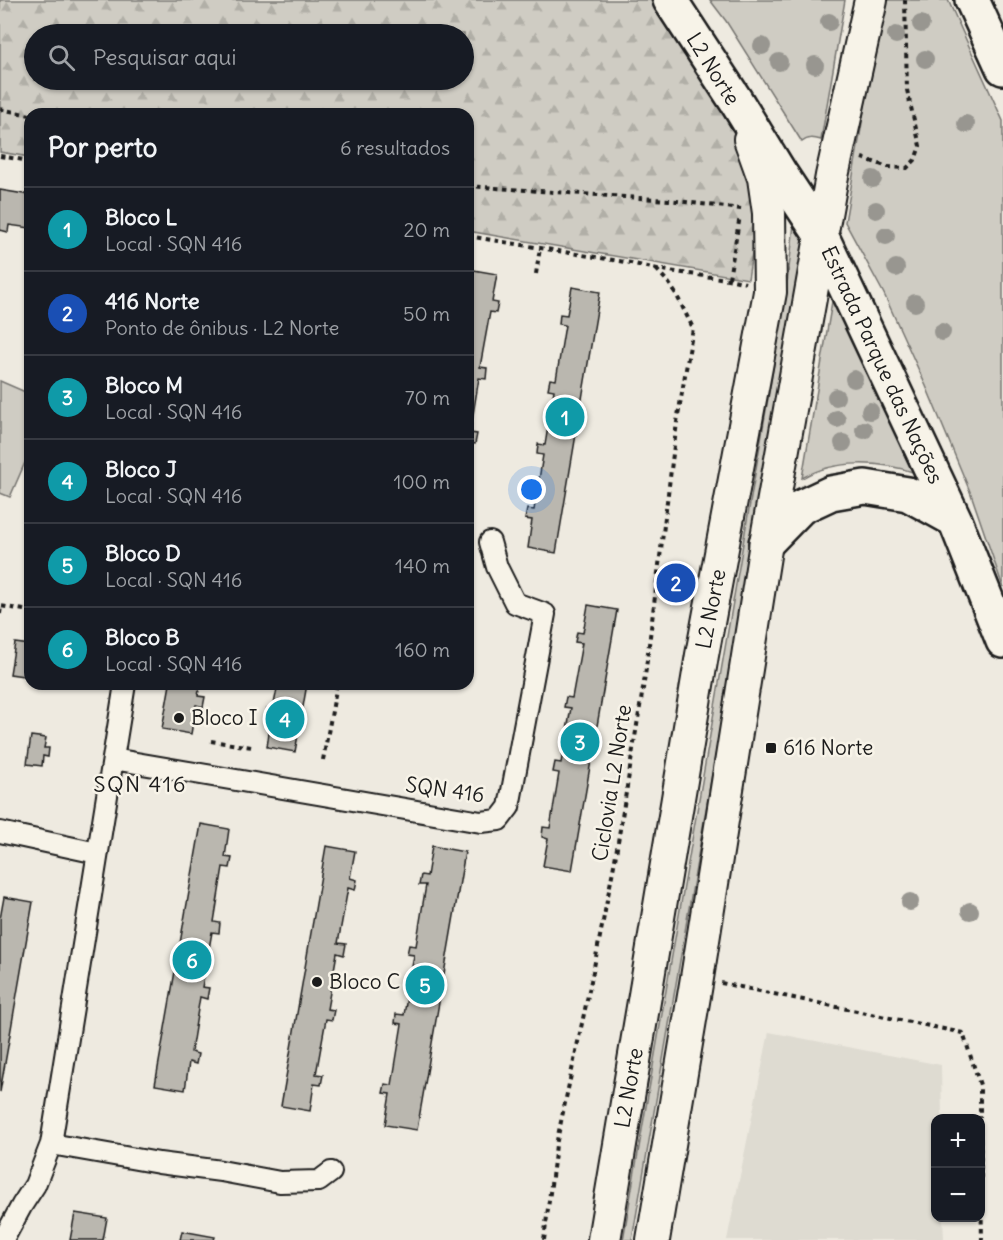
<!DOCTYPE html>
<html lang="pt">
<head>
<meta charset="utf-8">
<style>
  body { margin:0; font-family:Delius,sans-serif; background:#20242c; color:#f1f3f6 }
  .controls { position:absolute; right:18px; bottom:18px; display:grid; overflow:hidden; border-radius:12px; box-shadow:0 2px 4px #0004 }
  .controls button { width:54px; height:54px; display:grid; place-items:center; padding:0; border:0; border-bottom:2px solid #363941; background:#171b24; color:#f1f3f6; font:30px sans-serif }
  .you { position:absolute; left:532px; top:490px; width:21px; height:21px; margin:-15px; border:4px solid #fff; border-radius:50%; background:#1a73e8; box-shadow:0 0 0 9px #1a73e833 }
  .badge { display:grid; place-items:center; width:39px; height:39px; border-radius:50%; background:#919294; color:#fff; font-size:20px; font-weight:700 }
  .pin { position:absolute; translate:-50% -50%; border:3px solid #fff; box-shadow:0 2px 6px #0006 }
  .list { margin:0; padding:0; list-style:none }
  h2 { display:flex; justify-content:space-between; align-items:center; height:78px; margin:0; padding:0 24px; font-size:26px }
  h2 small { font-size:20px; font-weight:400; color:#9ea1a6 }
  .list li { display:grid; grid-template-columns:39px 1fr auto; gap:18px; align-items:center; box-sizing:border-box; height:84px; padding:0 24px; border-top:2px solid #363941 }
  .list b { display:block; font-size:22px; white-space:nowrap }
  .list p { margin:0; font-size:20px; white-space:nowrap; color:#9ea1a6 }
  .list em { font-size:20px; font-style:normal; color:#9ea1a6 }
  .icon { flex:none; width:33px; height:33px; fill:none; stroke:currentColor; stroke-width:2; stroke-linecap:round; stroke-linejoin:round }
  .map { position:relative; flex:none; width:1003px; height:1240px; overflow:hidden }
  .search { position:absolute; background:#171b24; box-shadow:0 2px 4px #0004; left:24px; top:24px; width:450px; height:66px; display:flex; align-items:center; gap:15px; box-sizing:border-box; padding:0 21px; border-radius:33px; color:#9ea1a6; font-size:22px }
  .panel { position:absolute; background:#171b24; box-shadow:0 2px 4px #0004; left:24px; top:108px; width:450px; height:582px; border-radius:18px }
  .map>svg:first-child { display:block }
  .built { fill:#dedbd1 }
  .grass { fill:#cfccc3; stroke:#767470; stroke-width:1.5 }
  .forest { fill:url(#forest-firs); stroke:#767470; stroke-width:1.5; fill-rule:evenodd }
  .building { fill:#bab7af; stroke:#1c1c1c; stroke-width:1.5 }
  .lines { fill:none; stroke-linecap:round; stroke-linejoin:round }
  .street-casing { stroke:#1c1c1c; stroke-width:24 }
  .primary-casing { stroke:#1c1c1c; stroke-width:36 }
  .highway-casing { stroke:#1c1c1c; stroke-width:38 }
  .path { stroke:#1c1c1c; stroke-width:4; stroke-dasharray:4.5 4.5; stroke-linecap:butt }
  .street { stroke:#f7f3e8; stroke-width:20 }
  .primary { stroke:#f7f3e8; stroke-width:32 }
  .highway { stroke:#f7f3e8; stroke-width:33 }
  .tree { fill:#989690 }
  .poi-dot { fill:#1c1c1c; stroke:#f7f3e8; stroke-width:2 }
  .labels { text-anchor:middle; stroke-width:5; stroke-linejoin:round; paint-order:stroke }
  .street-label { font-size:21px; fill:#1c1c1c; stroke:#f7f3e8 }
  .poi-label { font-size:21px; fill:#1c1c1c; stroke:#f7f3e8; text-anchor:start }
  .neighbourhood-label { font-size:22px; letter-spacing:1.5px; fill:#1c1c1c; stroke:#f7f3e8 }
</style>
</head>
<body>
<div class="map">
<svg width="1003" height="1240" viewBox="0 0 1003 1240">
  <defs>
    <pattern id="forest-firs" width="22" height="20" patternUnits="userSpaceOnUse" patternTransform="scale(1.5)"><rect width="22" height="20" fill="#cfccc3"/><path d="M5 1l3.5 6h-7zM16 11l3.5 6h-7z" fill="#b1afa7"/></pattern>
  </defs>
  <rect width="100%" height="100%" fill="#eeeae0"/>
  <filter id="ink" filterUnits="userSpaceOnUse"><feTurbulence type="fractalNoise" baseFrequency=".0167" numOctaves="2"/><feDisplacementMap in="SourceGraphic" scale="12" xChannelSelector="R" yChannelSelector="G"/><feConvolveMatrix kernelMatrix="1 2 1 2 8 2 1 2 1" color-interpolation-filters="sRGB"/></filter>
  <g filter="url(#ink)">
    <path class="built" d="M769,1032l172,33 1,53h-6v100h7l1,22h-217z"/>
    <path class="grass" d="M710,0h135l-24,140c-7,-2 -13,-3 -19,2l-76,-121z
      M883,0h65l55,121v466l-32,-93 -45,-108 -42,-92 -39,-72z
      M794,223l12,4 -174,1013h-9l162,-940 7,-57z
      M835,284l81,189c-36,-12 -80,-14 -114,5z
      M0,381l30,13v57l-20,46 -10,-4z"/>
    <path class="forest" d="M0,0h661l24,34 27,62 31,51 8,24 4,62 -7,46 -280,-48v-117h-438v43l-30,-5zM34,34h430v46h-430z"/>
    <path class="building" d="M0,190l30,5v33l-21,-3 -1,7 -8,-2z
      M468,269l29,5 -5,28 6,1 -2,10 -6,-1 -10,55 7,1 -1,11 -7,-1 -9,55 7,1 -2,10 -7,-1z
      M572,287l28,5 -44,261 -28,-5 4,-28 -7,-1 2,-10 7,1 9,-55 -6,-1 1,-10 7,1 9,-55 -6,-1 2,-10 6,1 9,-55 -6,-1 1,-10 7,1z
      M588,605l29,5 -45,261 -29,-5 5,-27 -6,-2 1,-10 7,1 9,-55 -6,-1 2,-10 6,1 10,-55 -7,-1 2,-10 6,1 10,-55 -7,-1 2,-10 6,1z
      M15,643l15,2v32l-20,-3z
      M170,684h30l-2,12 7,1 -2,10 -7,-2 -5,29 -29,-5z
      M278,684h29l-12,68 -28,-5 4,-28 -6,-1 2,-10 6,1z
      M31,736l15,2 -2,10h5l-1,9 -5,-1 -1,10 -15,-2z
      M201,824l28,5 -4,28 7,1 -2,10 -7,-1 -9,55 6,1 -1,10 -7,-1 -10,55 7,1 -2,11 -7,-2 -9,55 7,2 -2,10 -7,-2 -4,28 -30,-5z
      M326,846l29,5 -5,27 7,2 -2,10 -7,-2 -10,55 8,1 -2,11 -7,-2 -10,56 7,1 -2,10 -6,-1 -10,55 7,1 -2,10 -7,-1 -4,27 -29,-5z
      M432,846l33,6 -48,278 -32,-5 5,-31 -7,-1 2,-9 7,1 10,-61 -7,-1 1,-9 8,1 10,-60 -7,-1 2,-9 7,1 10,-61h-7l2,-10 6,1z
      M4,897l29,5 -33,190v-173z
      M75,1213l32,5 -4,22h-33z
      M182,1231l33,6 -1,3h-34z"/>
    <g class="lines">
      <g class="street-casing">
        <path id="street" d="M113,759l368,63 18,-2 10,-13 36,-193 -30,-11 -18,-36 -7,-25
          M0,832l97,21
          M51,1144l108,19 62,8 59,11 39,-1 12,-9
          M3,1240l19,-35 13,-20 16,-41 74,-460"/>
      </g>
      <g class="primary-casing">
        <path id="primary" d="M604,1240l98,-585 68,-363 -1,-79 -5,-35 -14,-39
          M653,1240l44,-262 69,-435 66,-367 39,-176"/>
      </g>
      <g class="highway-casing">
        <path id="highway" d="M670,0l66,101 44,72 41,62 134,285 48,121
          M972,0l31,68
          M766,543l35,-36 30,-14 34,-6 43,7 47,26"/>
      </g>
      <path class="path" d="M0,109l30,6
        M0,156l30,5
        M862,158l26,9 19,1 8,-8 5,-14 -13,-56 -2,-90
        M468,186l201,14 72,9
        M468,236l163,27c22,6 44,9 67,12 16,3 31,3 47,8
        M536,274l4,-26
        M729,278l11,-62
        M0,614l1,-8 29,5
        M211,741l41,6
        M323,760l14,-76
        M721,983l242,50 17,52v33
        M980,1129l2,111
        M544,1240l12,-95 38,-178 21,-107 30,-184 32,-254 16,-94 -17,-34 -8,-12 -12,-13"/>
      <use href="#street" class="street"/>
      <use href="#primary" class="primary"/>
      <use href="#highway" class="highway"/>
    </g>
    <g class="tree">
      <circle cx="829" cy="22" r="9"/>
      <circle cx="921" cy="24" r="9"/>
      <circle cx="896" cy="35" r="9"/>
      <circle cx="762" cy="46" r="9"/>
      <circle cx="925" cy="59" r="9"/>
      <circle cx="779" cy="62" r="9"/>
      <circle cx="815" cy="65" r="9"/>
      <circle cx="966" cy="124" r="9"/>
      <circle cx="873" cy="179" r="9"/>
      <circle cx="876" cy="210" r="9"/>
      <circle cx="886" cy="236" r="9"/>
      <circle cx="896" cy="268" r="9"/>
      <circle cx="915" cy="303" r="9"/>
      <circle cx="942" cy="332" r="9"/>
      <circle cx="854" cy="379" r="9"/>
      <circle cx="836" cy="397" r="9"/>
      <circle cx="870" cy="411" r="9"/>
      <circle cx="837" cy="419" r="9"/>
      <circle cx="864" cy="430" r="9"/>
      <circle cx="843" cy="443" r="9"/>
      <circle cx="910" cy="902" r="9"/>
      <circle cx="970" cy="911" r="9"/>
    </g>
  </g>
  <g class="poi-dot">
    <circle cx="179" cy="718" r="6"/>
    <rect x="765" y="742" width="12" height="12" rx="3"/>
    <circle cx="317" cy="982" r="6"/>
  </g>
  <g class="labels">
    <g class="street-label">
      <text transform="translate(713 69) rotate(58)" y="7">L2 Norte</text>
      <text transform="translate(882 365) rotate(65)" y="7">Estrada Parque das Nações</text>
      <text transform="translate(711 609) rotate(-79)" y="7">L2 Norte</text>
      <text transform="translate(612 783) rotate(-81)" y="7">Ciclovia L2 Norte</text>
      <text transform="translate(445 790) rotate(8)" y="7">SQN 416</text>
      <text transform="translate(629 1088) rotate(-80)" y="7">L2 Norte</text>
    </g>
    <g class="poi-label">
      <text x="191" y="725">Bloco I</text>
      <text x="783" y="755">616 Norte</text>
      <text x="329" y="989">Bloco C</text>
    </g>
    <g class="neighbourhood-label">
      <text x="140" y="792">SQN 416</text>
    </g>
  </g>
</svg>
<div class="controls">
<button>+</button>
<button>−</button>
</div>
<div class="you"></div>
<div class="pin badge" style="left:565px;top:417px;background:#0f9aa8">1</div>
<div class="pin badge" style="left:676px;top:583px;background:#1a4fb4">2</div>
<div class="pin badge" style="left:580px;top:742px;background:#0f9aa8">3</div>
<div class="pin badge" style="left:285px;top:719px;background:#0f9aa8">4</div>
<div class="pin badge" style="left:425px;top:985px;background:#0f9aa8">5</div>
<div class="pin badge" style="left:192px;top:960px;background:#0f9aa8">6</div>
<div class="search"><svg class="icon" aria-label="search" viewBox="0 0 24 24"><circle cx="10" cy="10" r="6"/><path d="M15 15l6 6"/></svg>Pesquisar aqui</div>
<section class="panel">
<h2>Por perto<small>6 resultados</small></h2>
<ul class="list">
<li><span class="badge" style="background:#0f9aa8">1</span><div><b>Bloco L</b><p>Local · SQN 416</p></div><em>20 m</em></li>
<li><span class="badge" style="background:#1a4fb4">2</span><div><b>416 Norte</b><p>Ponto de ônibus · L2 Norte</p></div><em>50 m</em></li>
<li><span class="badge" style="background:#0f9aa8">3</span><div><b>Bloco M</b><p>Local · SQN 416</p></div><em>70 m</em></li>
<li><span class="badge" style="background:#0f9aa8">4</span><div><b>Bloco J</b><p>Local · SQN 416</p></div><em>100 m</em></li>
<li><span class="badge" style="background:#0f9aa8">5</span><div><b>Bloco D</b><p>Local · SQN 416</p></div><em>140 m</em></li>
<li><span class="badge" style="background:#0f9aa8">6</span><div><b>Bloco B</b><p>Local · SQN 416</p></div><em>160 m</em></li>
</ul>
</section>
</div>
</body>
</html>
